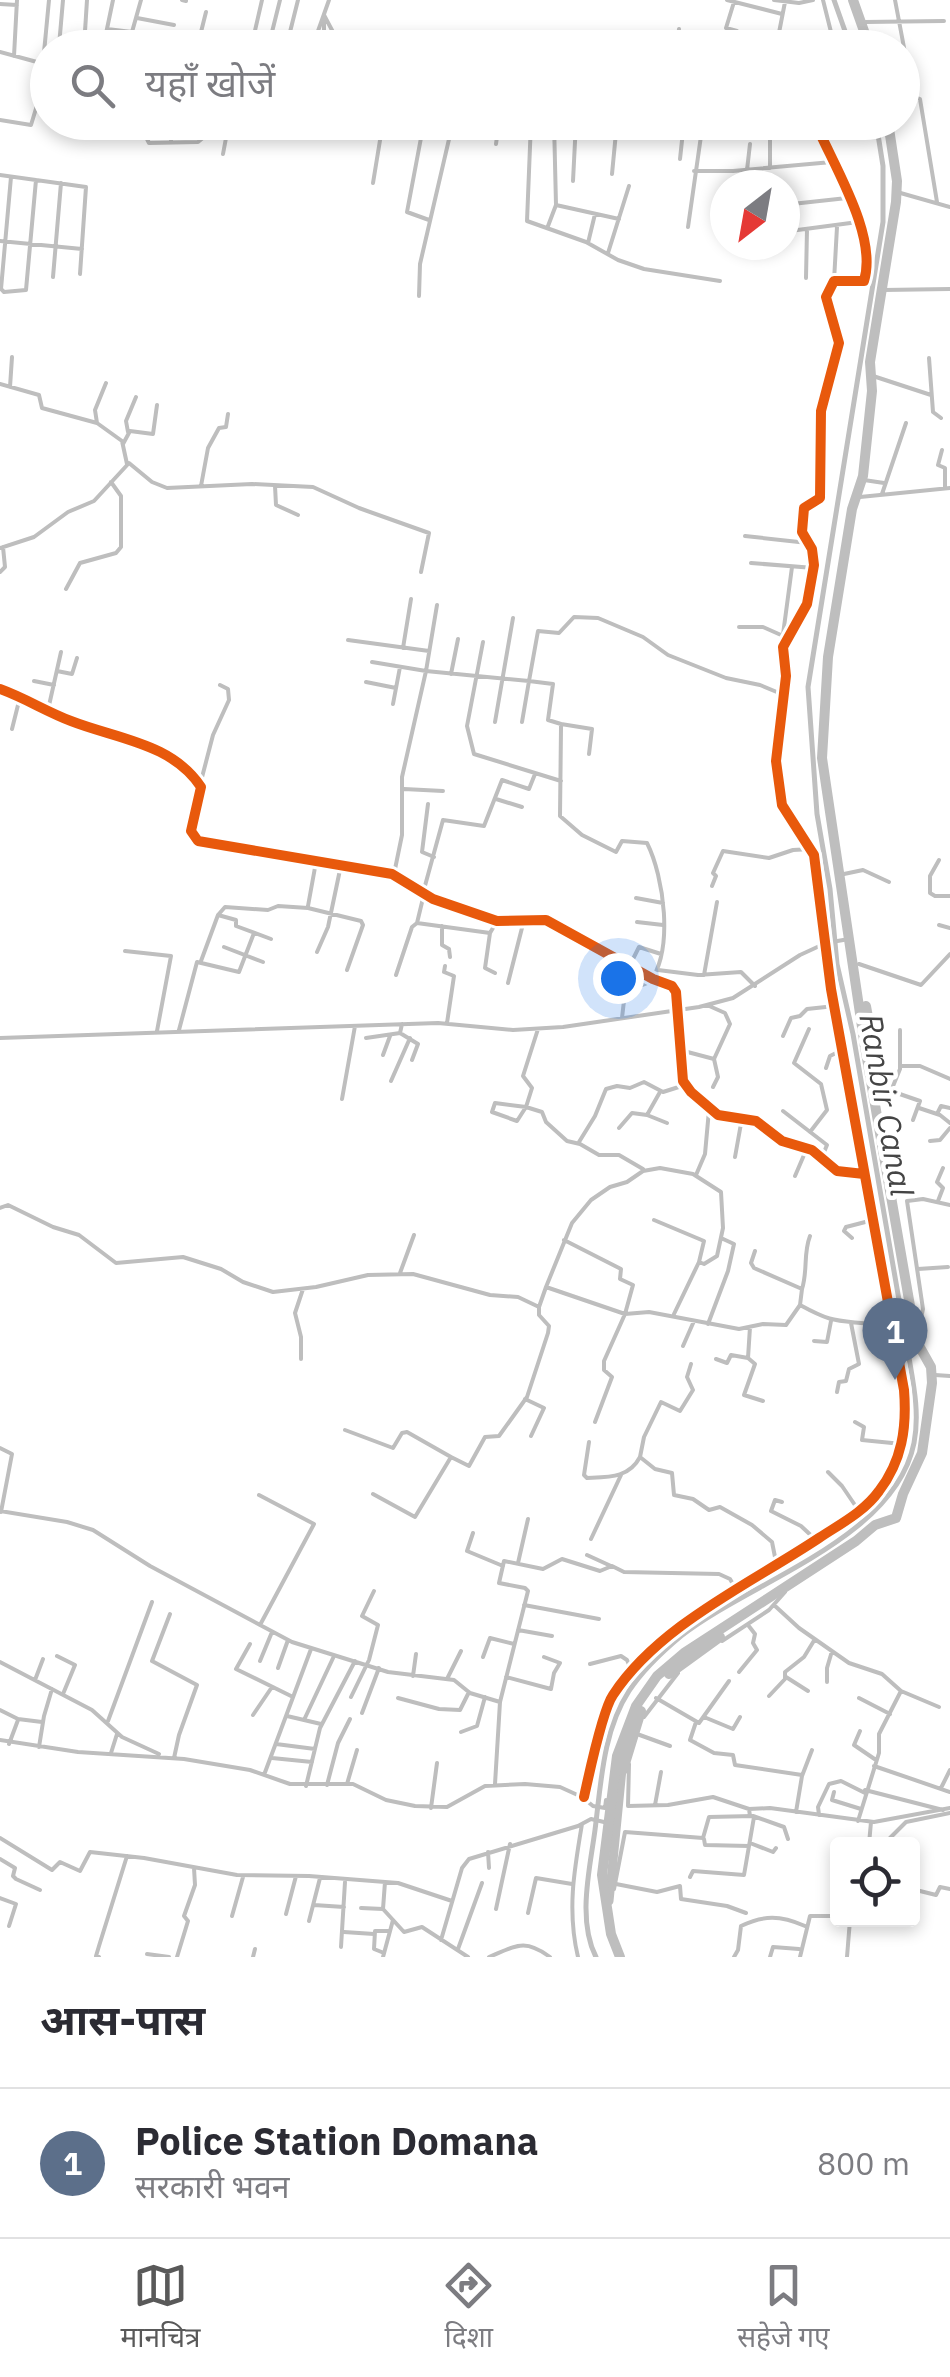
<!DOCTYPE html>
<html lang="hi">
<head>
<meta charset="utf-8">
<style>
  body { margin:0; font-family:"IBM Plex Sans","Noto Sans Devanagari",sans-serif; background:#f7f7f7; color:#2b2b33 }
  .controls { position:absolute; right:30px; bottom:30px; display:grid; overflow:hidden; border-radius:10px; box-shadow:0 5px 15px #0003 }
  .controls button { width:90px; height:90px; display:grid; place-items:center; padding:0; border:0; border-bottom:2px solid #e1e1e2; background:#fff; color:#2b2b33; font:50px sans-serif }
  .compass { position:absolute; left:710px; top:170px; width:90px; height:90px; border-radius:50%; background:#fff; box-shadow:0 5px 15px #0003; rotate:211deg }
  .you { position:absolute; left:618px; top:978px; width:35px; height:35px; margin:-25px; border:8px solid #fff; border-radius:50%; background:#1a73e8; box-shadow:0 0 0 15px #1a73e833 }
  .badge { display:grid; place-items:center; width:65px; height:65px; border-radius:50%; background:#595959; color:#fff; font-size:32px; font-weight:700 }
  .pin { position:absolute; translate:-50% -82px; filter:drop-shadow(0 2px 5px #0008) }
  .pin::after { content:''; position:absolute; top:52px; width:35px; height:30px; background:inherit; clip-path:polygon(0 0,100% 0,50% 100%) }
  .list { margin:0; padding:0; list-style:none }
  h2 { display:flex; justify-content:space-between; align-items:center; height:130px; margin:0; padding:0 40px; font-size:42px }
  h2 small { font-size:32px; font-weight:400; color:#7c7c81 }
  .list li { display:grid; grid-template-columns:65px 1fr auto; gap:30px; align-items:center; box-sizing:border-box; height:150px; padding:0 40px; border-top:2px solid #e1e1e2 }
  .list b { display:block; font-size:38px; white-space:nowrap }
  .list p { margin:0; font-size:32px; white-space:nowrap; color:#7c7c81 }
  .list em { font-size:32px; font-style:normal; color:#7c7c81 }
  .icon { flex:none; width:55px; height:55px; fill:none; stroke:currentColor; stroke-width:2; stroke-linecap:round; stroke-linejoin:round }
  .map { position:relative; flex:none; width:950px; height:1957px; overflow:hidden }
  .search { position:absolute; background:#fff; box-shadow:0 5px 15px #0003; left:30px; right:30px; top:30px; height:110px; display:flex; align-items:center; gap:25px; box-sizing:border-box; padding:0 35px; border-radius:55px; color:#7c7c81; font-size:38px }
  .sheet { height:280px; background:#fff }
  nav { display:flex; justify-content:space-around; align-items:center; box-sizing:border-box; height:140px; border-top:2px solid #e1e1e2; background:#fff; font-size:28px; color:#7c7c81 }
  nav a { display:grid; justify-items:center; gap:5px }
  nav .on { color:#595959 }
  .map>svg:first-child { display:block }
  .lines { fill:none; stroke-linecap:round; stroke-linejoin:round }
  .canal { stroke:#bfbfbf; stroke-width:5 }
  .minor { stroke:#bebebe; stroke-width:4 }
  .primary { stroke:#bebebe; stroke-width:9 }
  .trunk { stroke:#bebebe; stroke-width:10 }
  .cycleway-casing { stroke:#fff; stroke-width:16 }
  .cycleway { stroke:#e8590c; stroke-width:10 }
  .labels { text-anchor:middle; stroke-width:9; stroke-linejoin:round; paint-order:stroke }
  .water-label { font-size:32px; font-style:italic; fill:#444; stroke:#fff }
</style>
</head>
<body>
<div class="map">
<svg width="950" height="1957" viewBox="0 0 950 1957">
  <rect width="100%" height="100%" fill="#fff"/>
  <g class="lines">
    <path class="canal" d="M834,0l17,48
      M596,1957c-19,-37 -6,-89 -1,-127 6,-47 8,-99 34,-139 13,-20 34,-40 52,-55 70,-55 214,-97 233,-193 6,-31 -1,-61 -6,-91l-55,-318 -16,-70 -7,-75 -13,-75 -9,-127 75,-465v-56l-7,-44"/>
    <path class="minor" d="M182,0l4,1
      M727,0l55,14
      M774,0l25,3 14,-3
      M823,0l12,48
      M895,0l14,74 -3,27
      M734,2l-8,26 11,3
      M0,4l17,1
      M324,15l10,19 29,-1 21,4 9,7 26,4
      M324,16v19l5,13
      M137,18l37,7
      M864,22l80,-1
      M107,29l25,3 9,-32
      M59,46l4,-46
      M486,46v2
      M84,47l3,-47
      M103,48l10,-48
      M197,48l9,-36
      M233,48l1,-4
      M251,48l11,-48
      M268,48l12,-48
      M286,48l12,-48
      M312,48l17,-48
      M677,48l2,-19
      M749,48v-3
      M776,48l9,-46
      M0,52l37,10 -4,29 15,2
      M14,56l3,-56
      M43,63l6,-63
      M902,102l13,-5 5,2 17,103
      M0,120l31,5 10,-33
      M133,122l10,9 6,12 49,-1 12,-10 17,2
      M171,122v18
      M424,122l-17,90 22,8
      M531,122l-4,99 59,21 32,18 26,9 76,12
      M770,122v46
      M780,135l38,-5
      M651,137l2,-15
      M496,144l3,-22
      M223,154l6,-32
      M680,159l4,-37
      M747,170l3,-26
      M694,171h39l99,-9
      M612,174l5,-52
      M0,175l86,12 -6,87
      M11,177l-10,112 3,3 22,-2 10,-110
      M573,181l3,-59
      M373,183l10,-61
      M897,192l53,15
      M792,204l55,-6
      M556,205l63,14
      M548,226l8,-21 -2,-83
      M688,227l15,-105
      M790,231l68,-9
      M0,241l82,8
      M588,243l7,-29
      M608,253l21,-67
      M53,277l8,-94
      M806,278l1,-49
      M834,281l3,-54
      M883,290l67,-1
      M419,296l1,-32 33,-142
      M929,358l4,54 8,6
      M873,376l58,19
      M0,384l39,11 3,13 55,15 25,18 5,23
      M10,387l2,-30
      M97,423l-2,-13 11,-27
      M128,432l-2,-11 10,-24
      M123,444l7,-13 23,3 4,-29
      M942,450l-4,15 7,3v20
      M864,480l20,3
      M201,486l7,-38 11,-20 7,-1 2,-13
      M275,486l1,19 22,10
      M882,494l24,-71
      M860,497l90,-9
      M745,536l63,7
      M0,548l34,-11 34,-25 26,-11 35,-38 23,19 15,6 85,-4 61,3 46,21 70,25 -8,39
      M751,563l63,5
      M0,572l5,-5 -2,-20
      M66,589l14,-26 36,-10 5,-6v-51l-10,-14
      M739,627h24l18,8
      M348,640l81,11
      M483,642l-16,84 7,28 87,27
      M782,642l10,-75
      M403,648l8,-49
      M372,662l54,9 11,-66
      M57,671l15,3 5,-16
      M451,674l7,-35
      M34,681l20,4
      M366,682l30,6
      M0,689c25,9 47,23 71,32 46,18 101,22 130,66l-10,44 7,10 194,33 41,25 64,22 49,-1 107,59 19,7 4,6 7,89 8,11 27,23 38,6 26,20 30,9 25,21 27,3
      M393,704l7,-37
      M48,710l13,-58
      M495,722l18,-104
      M522,722l7,-41 24,3 -5,36 13,4v4l-1,88 22,19 34,17 6,-11 25,2c17,34 27,106 3,139l-25,10 -3,26
      M561,724l31,5 -3,25
      M12,729l8,-32
      M200,785l13,-50 16,-35 -1,-11 -8,-4
      M404,789l39,2
      M496,799l26,8
      M428,804l-6,48 12,5
      M939,860l-9,16v17l5,3h15
      M394,874l8,-39v-58l24,-106 103,10 9,-50 21,2 15,-16 24,1 45,19 25,18 58,23 34,7 24,10
      M844,874l19,-4 26,12
      M712,886l4,-10 -3,-3 10,-22 46,7 24,-8 18,-1
      M423,893l20,-73 41,6 18,-46 27,9 6,-15
      M636,898l27,5
      M308,906l8,-44
      M218,915l7,-8 43,3 10,-4 30,2 53,13 2,4 -16,45
      M637,922l26,3
      M417,923l73,10
      M939,925l11,3
      M442,926v19l7,4 1,8
      M224,947l39,15
      M125,951l46,5 -14,75
      M317,952l11,-25 13,-62
      M201,961l17,-46 18,5v6l35,13
      M859,964l62,21 29,-31
      M630,965l9,-18 22,7
      M445,966l-1,6 10,4 -7,47
      M658,970l40,5 43,-3 14,14
      M495,973l-10,-5 5,-35 7,-12
      M396,975l16,-48 5,-4 7,-29
      M704,975l13,-73
      M508,983l16,-63
      M600,985l12,-31
      M707,1005l18,8 5,11 -16,35 4,18 -5,10
      M402,1024l-2,9 18,11 -6,16
      M538,1029l-15,47 9,12 -6,19 16,5 4,10 21,19 13,3 19,11h20l24,14
      M809,1029l-15,34 27,21 6,26 -17,22
      M179,1030l18,-68 42,10 15,-39
      M783,1036l8,-18 9,-2 7,-7 28,-3
      M0,1038l438,-15 75,7 50,-3 136,-20 34,-9 67,-43 26,-12 23,-4
      M366,1038l34,-5
      M680,1050l34,9
      M383,1055l7,-19
      M900,1066h20l30,13
      M826,1068l4,-12 14,-7
      M391,1081l19,-43
      M877,1091h14l29,10 -7,19
      M891,1091l9,-22v-39
      M342,1099l13,-73
      M495,1103l31,4 -9,14 -25,-9z
      M919,1108l21,7 10,8
      M783,1111l44,34 -5,12
      M937,1114l4,-8 9,2
      M647,1115l20,8
      M619,1128l13,-15 15,2 13,-23
      M930,1141l10,-1 10,-12
      M579,1142l16,-26 11,-27 11,-3 13,2 14,-6 19,10 22,-7
      M735,1157l7,-39
      M696,1175l9,-21 4,-44
      M795,1176l12,-28
      M938,1201l5,-13 -6,-6 6,-14
      M0,1208l8,-3 45,22 26,8 37,28 67,-6 38,12 22,13 30,10 43,-5 52,-12 45,-1 77,21 28,2 21,10 7,-20 79,27 24,-2 90,17 24,-5 23,1 14,-20c33,18 35,15 71,19 15,1 24,7 40,4
      M654,1220l50,21 -5,21
      M852,1238l-8,-7 2,-4 27,-7
      M564,1240l57,29 -1,10 13,6 -8,29 -21,47v9l8,7 -17,45
      M755,1251l-4,12 3,5 48,21 -2,16
      M918,1269l30,-2
      M400,1273l14,-38
      M546,1287l26,-64 19,-23 19,-13 17,-5 16,-11 17,-3 33,6 28,18 2,36 -6,28 -13,8 -5,-2 -25,52
      M802,1289c6,-19 1,-35 8,-53
      M916,1321l5,-3 2,-9 -16,-108 16,-2 27,6
      M708,1324l20,-53 6,-27 -13,-6
      M750,1327l-2,31 7,6 -11,31 19,6
      M814,1341l13,1 4,-21
      M683,1346l11,-25
      M301,1359v-22l-6,-24 8,-24
      M716,1359l11,4 4,-8 17,3
      M691,1364l-4,13 6,13 -13,21 -19,-9 -17,35 -4,20 15,12 17,4 2,22 19,4 16,11 11,-3 32,18 20,17 5,25
      M935,1375l15,1
      M837,1392l2,-10 7,-1 3,-12 10,-5 -8,-41
      M525,1399l19,9 -13,28
      M855,1422l9,5 -2,13 40,4
      M345,1430l48,18 9,-15 5,-1 44,25
      M589,1442l-5,33 3,3c22,-1 42,0 53,-21
      M0,1448l12,6 -11,58
      M828,1472l14,14 17,25
      M373,1494l42,23 36,-60 18,9 16,-29 14,-1 28,-39 21,-64 1,-7 -10,-11v-8
      M259,1495l55,29 -54,101
      M782,1502l-7,-2 -4,11 30,15 15,14
      M0,1511l67,11 26,8 57,36 142,76 96,30 66,8 16,13 30,9 -5,82
      M473,1533l-6,18 36,15
      M591,1539l30,-64
      M587,1555l24,11
      M518,1563l10,-44
      M524,1605l75,14
      M774,1605l25,23 50,35 33,11 19,17 38,16
      M170,1614l-18,47 45,24 -18,50 -5,23
      M518,1630l34,6
      M722,1641l47,-31 16,-18
      M250,1644l-14,25 57,28
      M57,1656l18,9 -12,29
      M483,1657l7,-19 24,6
      M260,1661l12,-29
      M0,1662l92,48 30,27 37,17
      M590,1664l31,-8 6,4 5,12
      M278,1668l10,-28
      M739,1672l18,-22 -4,-7 2,-9 -7,-9
      M413,1676l3,-22
      M506,1677l45,12 3,-16 6,-10 -16,-6
      M786,1677l22,14
      M447,1679l14,-28
      M35,1680l8,-21
      M827,1682v-14l5,-17
      M769,1696l16,-17v-7l19,-15 11,-18
      M351,1697l18,-37 9,-35 -16,-9 12,-25
      M398,1698l41,11 21,1 9,-18
      M656,1698l43,25 30,-42
      M859,1698l31,16
      M500,1702l28,-111 -3,-3 -26,-5 5,-22 39,8 19,-10 38,12 12,-5 12,6 95,2 11,5 7,12
      M0,1710l18,9 24,3
      M362,1713l17,-45
      M253,1715l19,-28
      M287,1716l34,8
      M644,1717l34,-44
      M704,1717l29,12 7,-12
      M304,1720l30,-64
      M108,1721l44,-119
      M696,1722l-6,18 24,13 19,2 2,10 67,10
      M860,1731l-6,14 22,15
      M461,1732l16,-6 8,-29
      M637,1734l33,12
      M0,1740l78,12 106,7 66,11 40,14h63l33,16 29,6 32,1 38,-21 40,-2 35,3 22,10 11,9 12,2 1,-8
      M9,1744l9,-24
      M276,1744l39,5
      M39,1747l5,-31 8,-27
      M111,1753l6,-19
      M272,1758l40,4
      M629,1764l-1,42 40,-1 45,-8 36,12 1,7
      M874,1766l76,26
      M264,1775l47,-126
      M347,1784l10,-34
      M327,1785l11,-42 12,-24
      M306,1786l14,-58 35,-67
      M941,1788l9,-18
      M865,1790l78,20
      M834,1792l-2,8 29,9
      M584,1797c5,-22 18,-86 29,-102 46,-70 137,-111 206,-157 21,-14 45,-26 60,-47 23,-30 28,-63 25,-101l-73,-401 -17,-134 -32,-50 -6,-44 10,-85 -3,-29 24,-43 7,-39 -2,-16 -10,-17 2,-24 16,-10 1,-87 18,-68 -13,-46 8,-16h30c14,-46 -31,-116 -49,-159
      M655,1805l6,-33
      M431,1808l6,-45
      M749,1809l21,-1 104,14 76,-14
      M796,1812l6,-36 10,-26
      M819,1815l-1,-8 11,-23 12,-3 24,12
      M858,1821l21,-68v-19l22,-43
      M0,1838l52,32 8,-8 20,9 10,-19 54,6 93,17 72,1 89,7 54,18
      M704,1839l1,6 44,1
      M750,1843l23,9 3,-4
      M869,1844l2,-22
      M884,1844l22,-22 44,-9
      M488,1852l1,16
      M0,1859l15,9 -2,8 3,3 24,11
      M690,1877l3,-6 51,4 10,-58
      M385,1882l-2,27 21,23 18,-5 46,30
      M616,1884l41,8 23,-6 1,13 46,7 19,7
      M614,1889l11,-57 78,6 6,-21 44,-1 31,11 4,12
      M912,1889l24,6 4,-8 10,2
      M0,1898l16,6 -7,22
      M314,1905l30,2
      M361,1908l22,1
      M496,1909l14,-65
      M528,1913l8,-35 36,6
      M286,1914l10,-38
      M232,1916l11,-39
      M309,1921l11,-43
      M344,1932l30,2
      M441,1940l21,-72 7,-9 109,-33 13,-7 13,3
      M341,1947l4,-65
      M458,1949l24,-66
      M384,1953l-10,-4 1,-18h13
      M147,1954l22,3
      M99,1957l-3,-1 3,-10 28,-90
      M177,1957l11,-36 -4,-5 11,-31 -1,-17
      M253,1957l2,-8
      M383,1957l10,-37
      M489,1957c27,-11 35,-19 61,0
      M578,1957c-11,-46 -4,-86 4,-133
      M734,1957l4,-7 3,-24c23,-11 39,-11 64,0
      M770,1957l3,-10 26,2
      M800,1957l10,-41h28
      M847,1957l3,-37"/>
    <path class="primary" d="M609,1901l13,-132"/>
    <path class="trunk" d="M853,0l17,48
      M866,1006l11,62 -5,19
      M669,1674l51,-37
      M616,1767l7,3 18,-59
      M620,1957l-9,-23 -9,-59 15,-119 19,-50 21,-30 27,-23 172,-112 19,-16 21,-7 7,-24 19,-41 10,-70 -1,-16 -14,-25 -4,-19 -48,-276 -43,-289 6,-101 24,-148 11,-33 9,-85 -2,-29 26,-160 1,-21 -9,-59"/>
    <g class="cycleway-casing">
      <path id="cycleway" d="M0,689c25,9 47,23 71,32 46,18 101,22 130,66l-10,44 7,10 194,33 41,25 64,22 49,-1 107,59 19,7 4,6 7,89 8,11 27,23 38,6 26,20 30,9 25,21 27,3
        M584,1797c5,-22 18,-86 29,-102 46,-70 137,-111 206,-157 21,-14 45,-26 60,-47 23,-30 28,-63 25,-101l-73,-401 -17,-134 -32,-50 -6,-44 10,-85 -3,-29 24,-43 7,-39 -2,-16 -10,-17 2,-24 16,-10 1,-87 18,-68 -13,-46 8,-16h30c14,-46 -31,-116 -49,-159"/>
    </g>
    <use href="#cycleway" class="cycleway"/>
  </g>
  <g class="labels">
    <g class="water-label">
      <text transform="translate(886 1105) rotate(80)" y="11">Ranbir Canal</text>
    </g>
  </g>
</svg>
<div class="controls">
<button><svg class="icon" aria-label="locate" viewBox="0 0 24 24"><circle cx="12" cy="12" r="6"/><path d="M12 2v4M12 18v4M2 12h4M18 12h4"/></svg></button>
</div>
<svg class="compass" viewBox="-18 -18 36 36"><path d="M0-13l5 13h-10z" fill="#e53935"/><path d="M0 13l5-13h-10z" fill="#7c7c81"/></svg>
<div class="you"></div>
<div class="pin badge" style="left:895px;top:1380px;background:#5c6f8a">1</div>
<div class="search"><svg class="icon" aria-label="search" viewBox="0 0 24 24"><circle cx="10" cy="10" r="6"/><path d="M15 15l6 6"/></svg>यहाँ खोजें</div>
</div>
<section class="sheet">
<h2>आस-पास<small></small></h2>
<ul class="list">
<li><span class="badge" style="background:#5c6f8a">1</span><div><b>Police Station Domana</b><p>सरकारी भवन</p></div><em>800 m</em></li>
</ul>
</section>
<nav>
<a class="on"><svg class="icon" aria-label="map" viewBox="0 0 24 24"><path d="M3 6l6-2 6 2 6-2v14l-6 2-6-2-6 2zM9 4v14M15 6v14"/></svg>मानचित्र</a>
<a><svg class="icon" aria-label="directions" viewBox="0 0 24 24"><path d="M12 3l9 9-9 9-9-9zM9 14v-3h6M13 9l2 2-2 2"/></svg>दिशा</a>
<a><svg class="icon" aria-label="saved" viewBox="0 0 24 24"><path d="M7 4h10v16l-5-4-5 4z"/></svg>सहेजे गए</a>
</nav>
</body>
</html>
